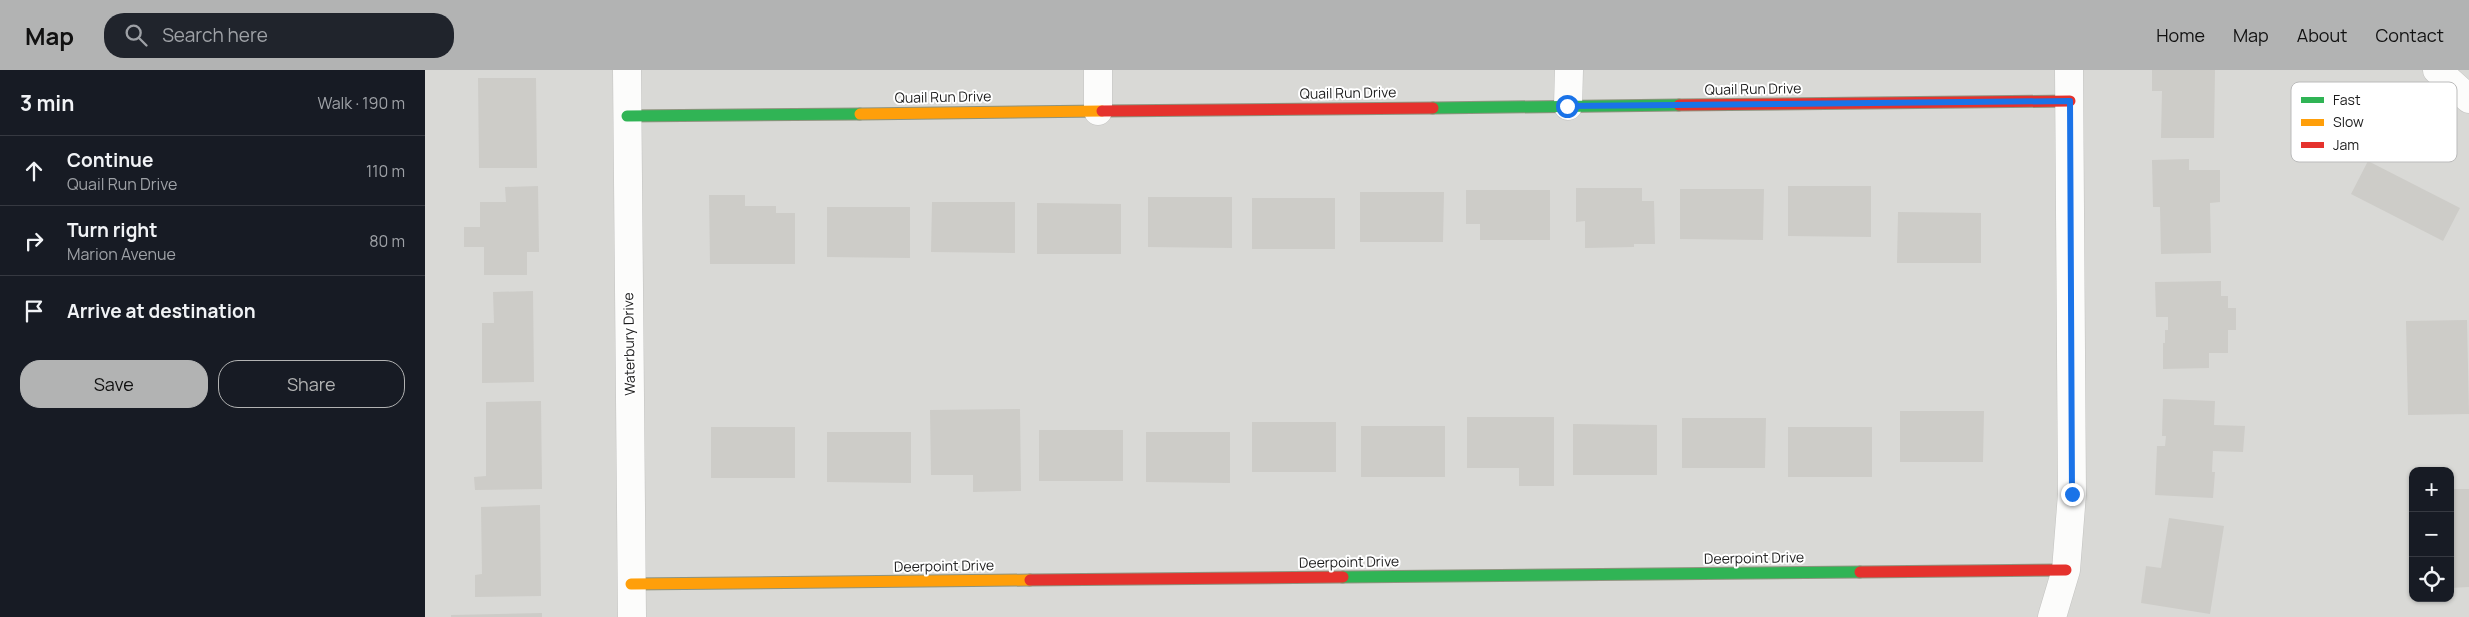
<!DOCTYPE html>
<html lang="en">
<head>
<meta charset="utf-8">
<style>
  body { margin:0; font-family:Manrope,sans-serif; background:#20242c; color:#f1f3f6 }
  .controls { position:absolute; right:15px; bottom:15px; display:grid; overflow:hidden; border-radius:10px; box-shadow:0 1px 4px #0004 }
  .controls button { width:45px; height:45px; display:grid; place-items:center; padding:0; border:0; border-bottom:1px solid #363941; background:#171b24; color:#f1f3f6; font:25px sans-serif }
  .stop { position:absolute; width:15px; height:15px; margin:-11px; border:4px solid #1a73e8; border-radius:50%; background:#fff }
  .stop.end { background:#1a73e8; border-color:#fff; box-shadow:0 1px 5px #0008 }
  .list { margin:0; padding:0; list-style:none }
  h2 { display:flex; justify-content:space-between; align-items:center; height:65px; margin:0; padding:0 20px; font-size:21px }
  h2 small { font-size:16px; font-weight:400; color:#9ea1a6 }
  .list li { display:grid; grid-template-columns:32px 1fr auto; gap:15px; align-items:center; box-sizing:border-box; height:70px; padding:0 20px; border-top:1px solid #363941 }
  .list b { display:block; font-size:19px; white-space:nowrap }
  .list p { margin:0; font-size:16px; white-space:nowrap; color:#9ea1a6 }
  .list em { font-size:16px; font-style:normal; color:#9ea1a6 }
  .actions { display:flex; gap:10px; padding:15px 20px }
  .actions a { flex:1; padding:11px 0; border:1px solid #b2b3b3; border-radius:20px; text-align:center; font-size:18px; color:#b2b3b3 }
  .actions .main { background:#b2b3b3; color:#111 }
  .icon { flex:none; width:28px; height:28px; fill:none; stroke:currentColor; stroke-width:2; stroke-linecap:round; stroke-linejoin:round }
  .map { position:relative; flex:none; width:2044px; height:547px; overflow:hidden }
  header { display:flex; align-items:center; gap:30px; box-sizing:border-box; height:70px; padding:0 25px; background:#b2b3b3; color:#111 }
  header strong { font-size:24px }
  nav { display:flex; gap:28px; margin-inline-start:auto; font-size:18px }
  .search { width:350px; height:45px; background:#20242c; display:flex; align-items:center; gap:12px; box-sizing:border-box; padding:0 18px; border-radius:20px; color:#9ea1a6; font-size:19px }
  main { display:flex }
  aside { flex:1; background:#171b24 }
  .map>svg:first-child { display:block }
  .residential { fill:#d9d9d6; fill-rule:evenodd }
  .building { fill:#cdccc8 }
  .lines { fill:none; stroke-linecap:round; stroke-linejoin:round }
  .street-casing { stroke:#c3c3c1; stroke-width:29 }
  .fast-casing { stroke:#8e937e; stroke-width:13 }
  .slow-casing { stroke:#8e937e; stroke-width:13 }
  .jam-casing { stroke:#8e937e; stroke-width:13 }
  .street { stroke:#fcfcfb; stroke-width:28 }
  .fast { stroke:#30b455; stroke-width:11 }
  .slow { stroke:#ff9f0a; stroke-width:11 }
  .jam { stroke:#e5322d; stroke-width:11 }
  .route { stroke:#1a73e8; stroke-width:6 }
  .labels { text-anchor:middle; stroke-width:4; stroke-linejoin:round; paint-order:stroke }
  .street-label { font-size:14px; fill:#1c1c1c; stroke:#fff }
  .key { fill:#fff; stroke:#bbb; stroke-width:1 }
  .key-label { font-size:14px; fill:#1c1c1c }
</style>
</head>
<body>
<header>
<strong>Map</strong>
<div class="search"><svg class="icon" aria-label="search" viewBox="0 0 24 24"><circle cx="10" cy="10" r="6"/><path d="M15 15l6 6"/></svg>Search here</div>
<nav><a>Home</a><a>Map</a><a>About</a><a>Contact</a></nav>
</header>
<main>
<aside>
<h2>3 min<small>Walk · 190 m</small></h2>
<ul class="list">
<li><svg class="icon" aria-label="ahead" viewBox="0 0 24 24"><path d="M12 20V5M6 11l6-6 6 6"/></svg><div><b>Continue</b><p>Quail Run Drive</p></div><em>110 m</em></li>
<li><svg class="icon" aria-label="right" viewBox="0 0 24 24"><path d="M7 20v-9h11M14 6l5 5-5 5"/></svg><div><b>Turn right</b><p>Marion Avenue</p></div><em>80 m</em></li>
<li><svg class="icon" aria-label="arrive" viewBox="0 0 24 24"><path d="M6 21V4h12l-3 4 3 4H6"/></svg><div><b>Arrive at destination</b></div></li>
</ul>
<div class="actions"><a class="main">Save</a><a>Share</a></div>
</aside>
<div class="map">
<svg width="2044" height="547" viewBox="0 0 2044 547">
  <rect width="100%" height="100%" fill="#eaeae5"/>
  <path class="residential" d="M0,0h2044v547h-2044zM1988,401h37v127h-37z"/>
  <path class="building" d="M1727,0h63l-1,68h-53l1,-47h-10z
    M53,8h58l1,90h-58z
    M1764,89v11h31v32l-10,1 1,50 -50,1 -1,-47h-7l-1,-47z
    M1943,91l92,47 -17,33 -92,-47z
    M113,116l1,66h-12v23h-43v-28h-20v-20h16v-25h26l-1,-15z
    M1363,116h83v51l-83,-1z
    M1151,118h66v13h12l1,43h-21v3l-49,1v-27l-9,1z
    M1255,119h84l-1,51 -83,-1z
    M1041,120h84v50h-70v-16h-14z
    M935,122h84l-1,50h-83z
    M284,125h36v11h31v7h19v51h-85z
    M723,127h84v51l-84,-1z
    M827,128h83v51h-83z
    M507,132h83v51l-84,-1z
    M612,133l84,1v50h-84z
    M402,137h83v51l-83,-1z
    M1473,142l83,1v50h-84z
    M1796,211v15h7v12h8v22h-8v23h-19v15l-46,1v-26h2v-13h3v-13h-12l-1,-35z
    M108,221l1,91 -52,1v-60h12l-1,-31z
    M2042,250l2,94 -61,1 -2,-94z
    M1738,329l52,2 -1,24 31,1 -2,26 -30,-1 -1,21h3l-2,26 -58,-3 2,-49h8l1,-10h-4z
    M116,331l1,88 -67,1 -1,-13 12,-1v-74z
    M595,339l1,82 -48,1v-17h-42l-1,-65z
    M1475,341h84l-1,51h-83z
    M1042,347h87v69h-35v-18h-52z
    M1257,348h84l-1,50h-83z
    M827,352h84v50h-84z
    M1148,354l84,1v50h-84z
    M936,356h84v51h-84z
    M286,357h84v51h-84z
    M1363,357h84v50h-84z
    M614,360h84v51h-84z
    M402,362h84v51l-84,-1z
    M721,362h84v51l-84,-1z
    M2025,419h19v98l-19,1z
    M115,435l1,91 -66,1v-22l7,-1 -1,-67z
    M1744,448l55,8 -14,88 -69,-11 5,-37 15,2z
    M117,543v4h-91v-2z"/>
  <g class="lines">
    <g class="street-casing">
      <path id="street" d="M202,0l5,547
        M673,0v41
        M2012,0l32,29
        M1143,36l1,-36
        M1627,547l14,-47 6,-76 -3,-424"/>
    </g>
    <g class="fast-casing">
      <path id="fast" d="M1008,38l246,-3
        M202,46l233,-2
        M918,507l517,-5"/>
    </g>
    <g class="slow-casing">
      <path id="slow" d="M435,44l242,-3
        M206,514l399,-4"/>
    </g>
    <g class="jam-casing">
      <path id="jam" d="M1254,35l391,-4
        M677,41l331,-3
        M1435,502l206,-2
        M605,510l313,-3"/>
    </g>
    <use href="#street" class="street"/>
    <use href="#fast" class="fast"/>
    <use href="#slow" class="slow"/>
    <use href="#jam" class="jam"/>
  </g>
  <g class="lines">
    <path class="route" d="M1142,36l503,-5 2,393"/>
  </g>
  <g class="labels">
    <g class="street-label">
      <text transform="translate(1328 19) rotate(-1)" y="5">Quail Run Drive</text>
      <text transform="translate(923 23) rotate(-1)" y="5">Quail Run Drive</text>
      <text transform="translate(518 27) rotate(-1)" y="5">Quail Run Drive</text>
      <text transform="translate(204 274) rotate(-91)" y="5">Waterbury Drive</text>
      <text transform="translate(1329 488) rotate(-1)" y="5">Deerpoint Drive</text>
      <text transform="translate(924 492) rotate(-1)" y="5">Deerpoint Drive</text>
      <text transform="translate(519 496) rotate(-1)" y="5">Deerpoint Drive</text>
    </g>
  </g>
  <rect x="1866" y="12" width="166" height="80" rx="8" class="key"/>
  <rect x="1876" y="27" width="23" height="6" fill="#30b455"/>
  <rect x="1876" y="49" width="23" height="7" fill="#ff9f0a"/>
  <rect x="1876" y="72" width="23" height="6" fill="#e5322d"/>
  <g class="key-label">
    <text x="1908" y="35">Fast</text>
    <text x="1908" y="57">Slow</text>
    <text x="1908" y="80">Jam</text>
  </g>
</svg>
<div class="controls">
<button>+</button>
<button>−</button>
<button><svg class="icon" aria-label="locate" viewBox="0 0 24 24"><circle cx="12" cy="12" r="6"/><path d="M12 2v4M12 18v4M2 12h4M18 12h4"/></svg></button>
</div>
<div class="stop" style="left:1142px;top:36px"></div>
<div class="stop end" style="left:1647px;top:424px"></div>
</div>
</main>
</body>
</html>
